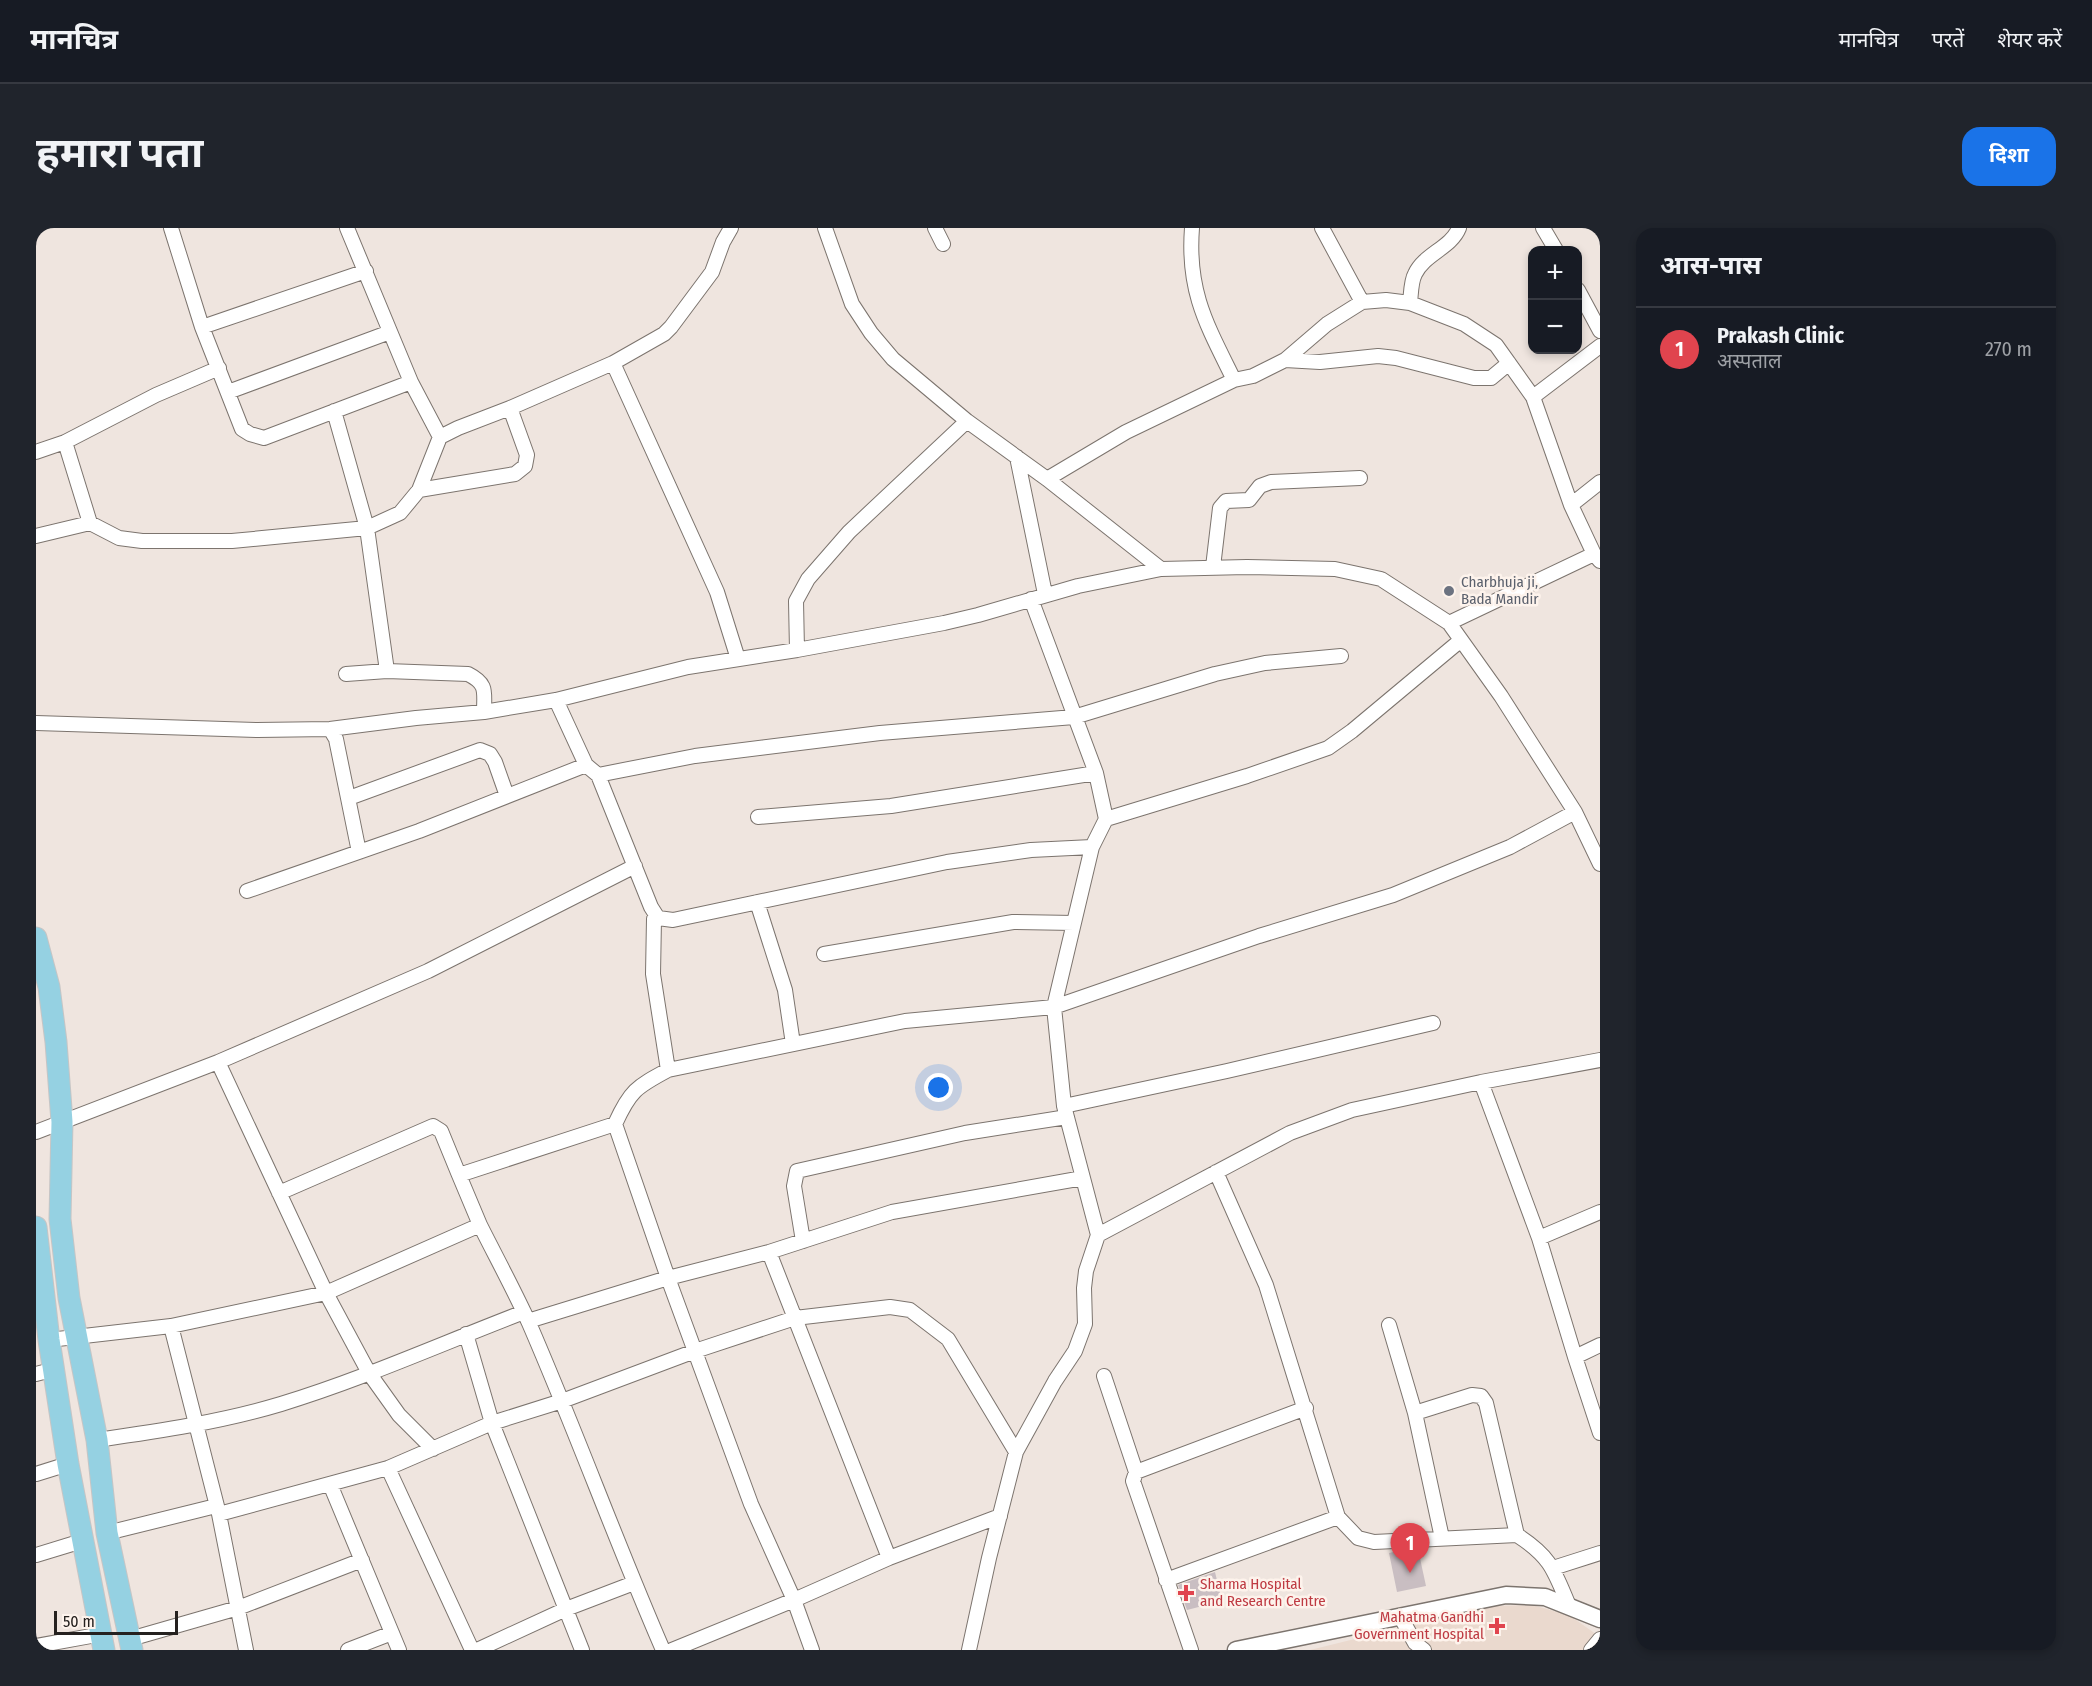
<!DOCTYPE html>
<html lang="hi">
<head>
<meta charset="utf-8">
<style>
  body { margin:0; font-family:"Fira Sans Condensed","Noto Sans Devanagari",sans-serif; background:#20242c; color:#f1f3f6 }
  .controls { position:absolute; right:18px; top:18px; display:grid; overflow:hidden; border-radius:12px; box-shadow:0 3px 9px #0003 }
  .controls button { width:54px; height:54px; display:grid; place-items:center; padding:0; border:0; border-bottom:2px solid #363941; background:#171b24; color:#f1f3f6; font:30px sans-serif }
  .scale { position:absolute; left:18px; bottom:15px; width:124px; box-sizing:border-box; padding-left:6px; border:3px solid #25211f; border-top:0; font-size:16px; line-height:21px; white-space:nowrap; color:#25211f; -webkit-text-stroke:4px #fdf3ec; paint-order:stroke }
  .you { position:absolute; left:903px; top:860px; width:21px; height:21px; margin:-15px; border:4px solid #fff; border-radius:50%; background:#1a73e8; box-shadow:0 0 0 9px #1a73e833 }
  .badge { display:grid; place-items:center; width:39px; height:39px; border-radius:50%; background:#1a73e8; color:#fff; font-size:20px; font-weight:700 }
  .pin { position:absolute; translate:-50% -50px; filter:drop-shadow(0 2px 3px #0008) }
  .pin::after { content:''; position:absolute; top:32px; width:21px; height:18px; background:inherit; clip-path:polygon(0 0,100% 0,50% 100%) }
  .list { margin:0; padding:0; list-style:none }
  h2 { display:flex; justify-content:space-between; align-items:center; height:78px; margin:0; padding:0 24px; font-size:26px }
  h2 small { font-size:20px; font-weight:400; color:#9ea1a6 }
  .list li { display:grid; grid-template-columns:39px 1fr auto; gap:18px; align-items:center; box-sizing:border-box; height:84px; padding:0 24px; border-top:2px solid #363941 }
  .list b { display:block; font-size:22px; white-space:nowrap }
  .list p { margin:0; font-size:20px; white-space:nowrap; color:#9ea1a6 }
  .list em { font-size:20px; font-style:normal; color:#9ea1a6 }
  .map { position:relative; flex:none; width:1564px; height:1422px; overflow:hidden; border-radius:18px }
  header { display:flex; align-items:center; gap:36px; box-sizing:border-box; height:84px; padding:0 30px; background:#171b24; border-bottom:2px solid #363941 }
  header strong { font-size:28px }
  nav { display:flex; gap:33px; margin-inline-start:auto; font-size:21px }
  .intro { display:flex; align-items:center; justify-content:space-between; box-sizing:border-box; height:144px; padding:0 36px }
  h1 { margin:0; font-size:42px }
  .button { padding:15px 27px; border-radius:18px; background:#1a73e8; color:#fff; font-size:21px; font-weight:700 }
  main { display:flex; gap:36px; padding:0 36px }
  aside { flex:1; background:#171b24; border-radius:18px; box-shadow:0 3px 9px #0003 }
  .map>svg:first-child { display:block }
  .built { fill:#ead9ce }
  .building { fill:#c9bec2 }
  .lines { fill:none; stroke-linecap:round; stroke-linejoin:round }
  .minor-casing { stroke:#7c746e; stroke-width:16 }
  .tertiary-casing { stroke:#7c746e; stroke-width:19 }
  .primary-casing { stroke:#c6c5c5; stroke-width:23 }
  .minor { stroke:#fff; stroke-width:14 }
  .tertiary { stroke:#fff; stroke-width:16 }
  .primary { stroke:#95d1e2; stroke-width:21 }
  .worship-dot { fill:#6b7280; stroke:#fdf3ec; stroke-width:2 }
  .health-dot { fill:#e0444e; stroke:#fdf3ec; stroke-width:2 }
  .labels { text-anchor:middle; stroke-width:5; stroke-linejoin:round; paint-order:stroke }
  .worship-label { font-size:15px; fill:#5b616d; stroke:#fdf3ec; text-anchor:start }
  .health-label { font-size:15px; fill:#be3a42; stroke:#fdf3ec; text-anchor:start }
</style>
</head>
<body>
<header>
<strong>मानचित्र</strong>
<nav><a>मानचित्र</a><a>परतें</a><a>शेयर करें</a></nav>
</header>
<div class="intro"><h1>हमारा पता</h1><a class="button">दिशा</a></div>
<main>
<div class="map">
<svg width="1564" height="1422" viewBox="0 0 1564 1422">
  <rect width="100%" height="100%" fill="#efe5df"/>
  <path class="built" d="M1496,1377l37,10 31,22v13h-290l179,-44z"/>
  <path class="building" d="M1371,1321h11l8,37 -29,6 -8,-39z
    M1179,1344l7,29 -35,9 -9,-25z"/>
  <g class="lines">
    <g class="minor-casing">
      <path id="minor" d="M135,0l31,99 40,102 8,5 14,4 147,-56 29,55 18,-9 52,-20 103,-45 104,229 21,67
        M311,0l64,154
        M789,0l27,76 19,29 22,26 74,62 80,58 114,90
        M899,0l8,16
        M1156,0c-5,64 15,97 42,152l19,-4 32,-16 42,-36 35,-22 24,-2 24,3 54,21 32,21 37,52 38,108 23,49 6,7
        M1286,0l40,74
        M1507,0l13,22
        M1542,62l22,41
        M1374,75c1,-9 1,-22 5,-29 9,-20 36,-26 44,-46
        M166,99l164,-56
        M1249,132l35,2 58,-6 18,2 78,20h17l18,-15
        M577,135l51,-29 7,-7 41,-55 11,-30 8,-14
        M192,164l162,-60
        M1497,169l67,-51
        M29,214l25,81
        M0,224l29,-10 91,-47 63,-27
        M981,229l28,137
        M1011,251l79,-47 108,-52
        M383,262l96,-16 10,-8 2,-11 -17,-47
        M1535,277l29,-23
        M0,308l54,-13 29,15 23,3h90l135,-13 -33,-117
        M1177,339l7,-59 6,-7 23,-1 11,-14 11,-4 89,-4
        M1413,395l145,-69
        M761,422l-1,-49 12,-22 41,-47 118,-111
        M351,443l-20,-143 33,-15 19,-23 21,-53
        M310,446l41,-3 81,3c20,10 16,18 16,38
        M520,472l30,65 12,10 53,132 7,11 15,2 274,-58 84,-12 61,-3
        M0,495l221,7 73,-1 86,-11 68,-6 72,-12 132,-33 109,-17 147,-27 34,-8 100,-29 83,-17 86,-2 88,2 46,10 68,44 52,73 74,116 25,52
        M294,501l6,10 23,113
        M562,547l97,-19 185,-23 194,-16 141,-43 50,-11 76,-7
        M313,570l131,-48 10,4 5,8 12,34
        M722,589l133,-11 205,-33
        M1070,591l141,-43 81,-28 24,-17 109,-91
        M211,663l172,-60 167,-66
        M721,674l28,88 8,54
        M622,690l-4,1 -1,55 15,96
        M788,726l189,-32 61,1
        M182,834l108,231 43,80 30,42 34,34
        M1445,854l58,156 36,119 25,-12
        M1028,878l163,-35 206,-48
        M579,896c15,-33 21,-37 53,-54l237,-49 149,-14 205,-71 134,-41 117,-48 65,-35
        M0,904l182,-70 210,-91 207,-105
        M1180,944l50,113 72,232 20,21 16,4 143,-7c34,22 37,35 52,71
        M243,965l154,-67 8,5 18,44
        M444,997c16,32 34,65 49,98 47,108 87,219 134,327
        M1062,1007l192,-102 62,-23 129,-28 119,-22
        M1503,1010l61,-26
        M767,1013l-9,-55 3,-15 168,-38 102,-16
        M733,1024l120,306
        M492,1093l140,-43 101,-26 123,-40 191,-34
        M1353,1097l26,88 27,125
        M135,1098l48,188 27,136
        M430,1106l26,89 90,227
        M13,1112l122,-14 155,-33 154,-68 -21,-50 156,-51 53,154 83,226 43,96 18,50
        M1539,1129l25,76
        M0,1146l19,-5
        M1068,1148l32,96
        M1379,1185l57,-18 9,1 5,7 31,132
        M61,1212c62,-9 124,-18 184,-36 82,-25 162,-61 243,-92
        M352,1240l84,182
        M0,1246l32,-10
        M294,1256l69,166
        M183,1286l169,-46 104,-45 70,-22 133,-50 100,-33 95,-11 20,3 38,29 68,113
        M71,1305l109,-27
        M0,1327l46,-14
        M1517,1340l47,-15
        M1130,1352l172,-63
        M1364,1388l15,27 9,7
        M94,1411l108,-31 124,-48
        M0,1418l66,-12
        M312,1422l44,-17
        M441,1422l89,-41 68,-26
        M636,1422l122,-50 95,-42 111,-42
        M933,1422l20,-92 27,-106 39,-71 20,-30 10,-27 -1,-36 2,-17 12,-36 -34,-129 -10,-99 38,-160 14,-28 -10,-46 -65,-174
        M1155,1422l-58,-169 3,-9 170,-64
        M1555,1422l9,-11"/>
    </g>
    <g class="tertiary-casing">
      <path id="tertiary" d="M1200,1422l270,-55 39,2 55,22"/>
    </g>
    <g class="primary-casing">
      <path id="primary" d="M0,710l13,49 7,55 6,80 -2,97 9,79 28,142 10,93 25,117
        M0,999l13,113 19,124 36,186"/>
    </g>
    <use href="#minor" class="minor"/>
    <use href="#tertiary" class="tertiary"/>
    <use href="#primary" class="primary"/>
  </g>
  <circle class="worship-dot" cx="1413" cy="363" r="6"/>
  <g class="health-dot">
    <path d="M1147 1356h6v6h6v6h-6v6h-6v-6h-6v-6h6z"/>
    <path d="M1458 1389h6v6h6v6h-6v6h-6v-6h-6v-6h6z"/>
  </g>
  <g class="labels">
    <g class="worship-label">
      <text x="1425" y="359">Charbhuja ji,<tspan x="1425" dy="17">Bada Mandir</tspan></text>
    </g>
    <g class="health-label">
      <text x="1164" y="1361">Sharma Hospital<tspan x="1164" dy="17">and Research Centre</tspan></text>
      <text x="1448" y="1394" text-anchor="end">Mahatma Gandhi<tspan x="1448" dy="17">Government Hospital</tspan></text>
    </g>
  </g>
</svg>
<div class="controls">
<button>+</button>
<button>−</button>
</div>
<div class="scale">50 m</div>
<div class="you"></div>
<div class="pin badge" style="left:1374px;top:1345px;background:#e0444e">1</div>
</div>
<aside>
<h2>आस-पास<small></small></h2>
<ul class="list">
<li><span class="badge" style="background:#e0444e">1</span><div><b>Prakash Clinic</b><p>अस्पताल</p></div><em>270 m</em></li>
</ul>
</aside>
</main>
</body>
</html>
